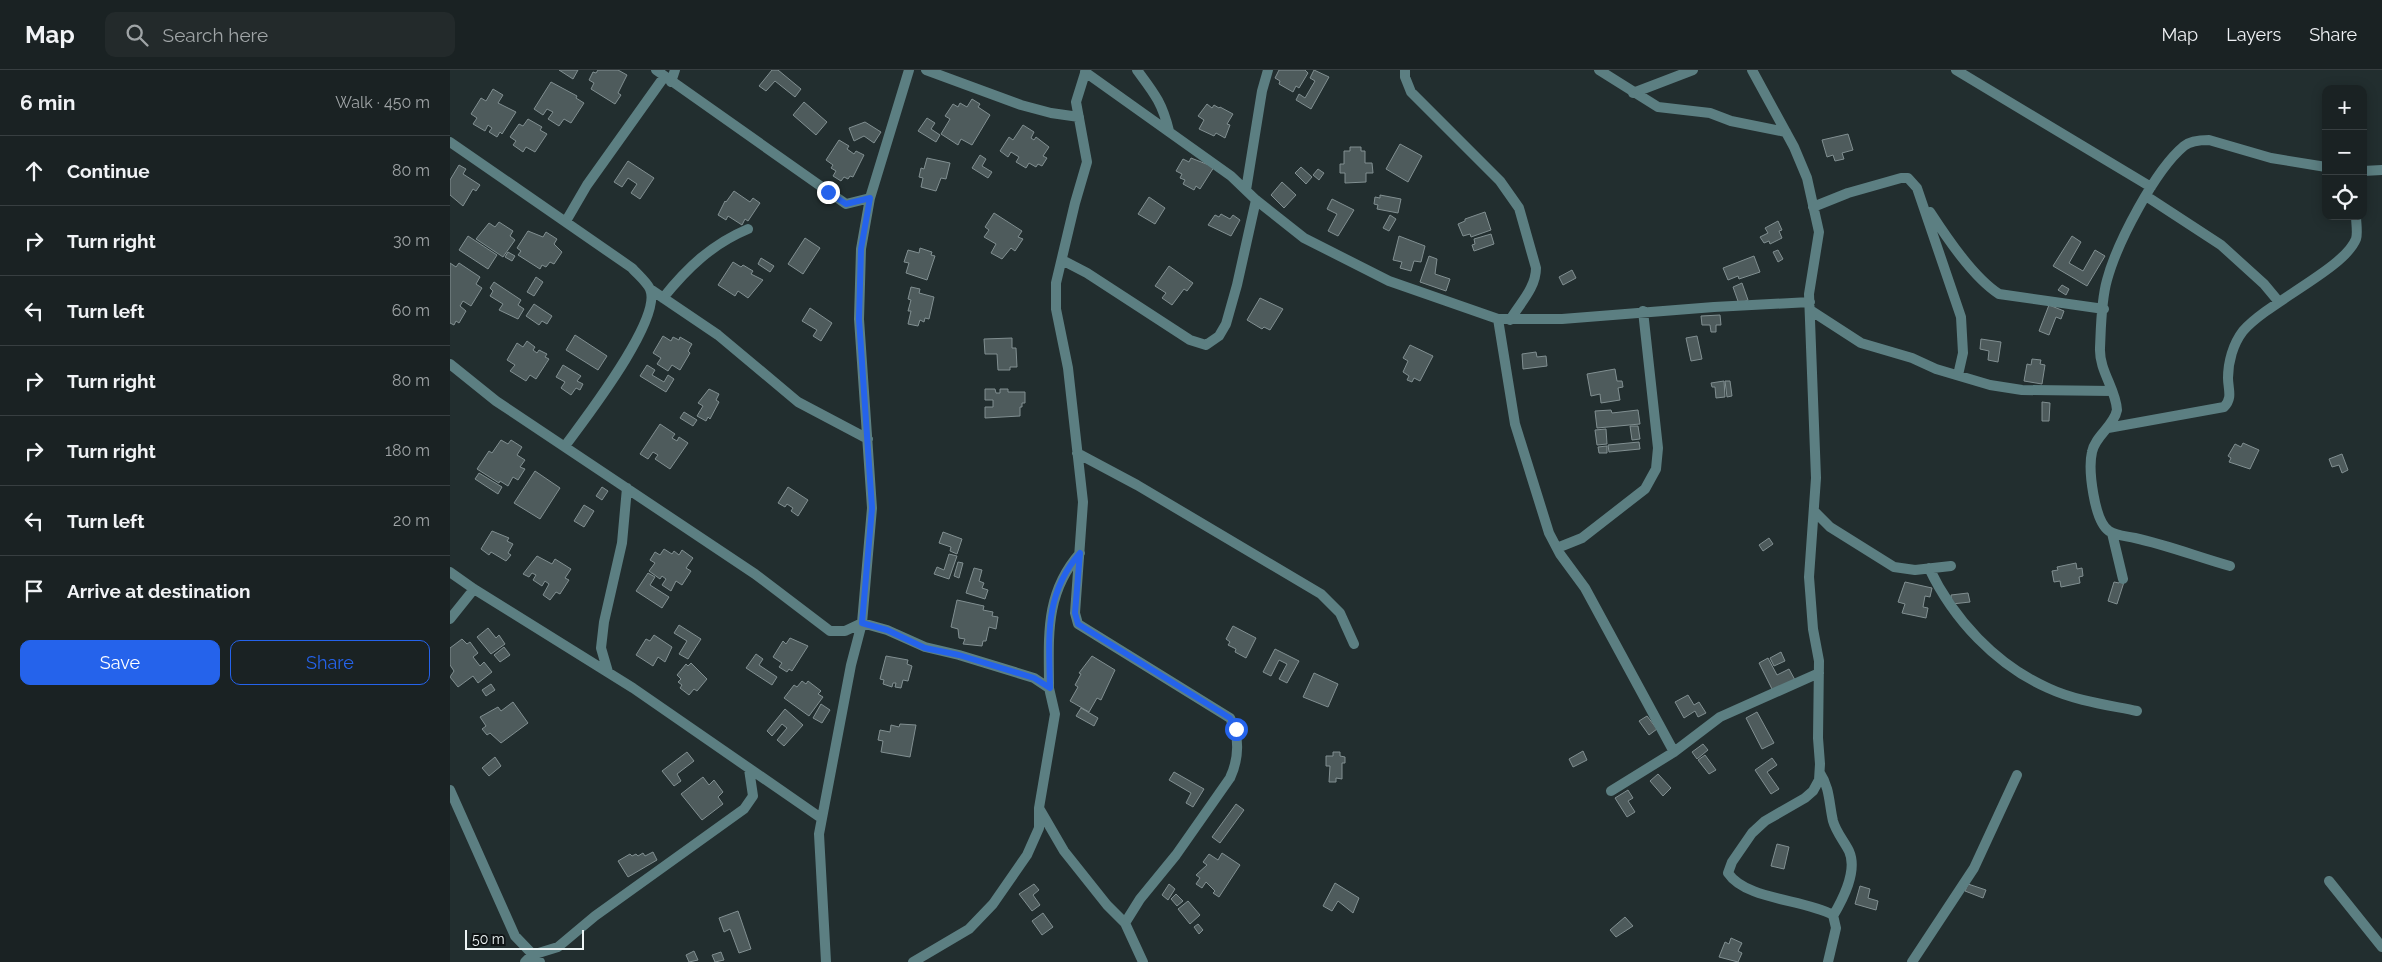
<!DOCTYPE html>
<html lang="en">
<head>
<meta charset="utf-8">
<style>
  body { margin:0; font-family:Raleway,sans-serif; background:#232a2b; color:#f1f3f6 }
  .controls { position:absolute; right:15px; top:15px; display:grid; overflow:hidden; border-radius:10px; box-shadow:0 2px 12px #0003 }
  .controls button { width:45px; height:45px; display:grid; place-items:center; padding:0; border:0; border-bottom:1px solid #383f41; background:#1a2223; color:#f1f3f6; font:25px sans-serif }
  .scale { position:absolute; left:15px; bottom:12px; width:119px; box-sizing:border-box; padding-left:5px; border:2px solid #edf4f5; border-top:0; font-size:14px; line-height:18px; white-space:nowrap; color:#edf4f5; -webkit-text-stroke:4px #101516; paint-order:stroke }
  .stop { position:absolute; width:15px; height:15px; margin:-11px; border:4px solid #2563eb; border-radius:50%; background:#fff }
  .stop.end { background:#2563eb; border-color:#fff; box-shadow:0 1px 5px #0008 }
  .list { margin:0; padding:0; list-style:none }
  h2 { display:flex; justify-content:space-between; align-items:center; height:65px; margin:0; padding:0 20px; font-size:21px }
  h2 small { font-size:16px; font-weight:400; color:#9fa4a6 }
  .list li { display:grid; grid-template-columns:32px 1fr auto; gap:15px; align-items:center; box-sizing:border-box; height:70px; padding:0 20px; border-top:1px solid #383f41 }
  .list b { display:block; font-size:19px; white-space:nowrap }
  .list em { font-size:16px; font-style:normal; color:#9fa4a6 }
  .actions { display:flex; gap:10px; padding:15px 20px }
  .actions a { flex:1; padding:11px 0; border:1px solid #2563eb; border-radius:10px; text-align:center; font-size:18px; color:#2563eb }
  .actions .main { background:#2563eb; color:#fff }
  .icon { flex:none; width:28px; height:28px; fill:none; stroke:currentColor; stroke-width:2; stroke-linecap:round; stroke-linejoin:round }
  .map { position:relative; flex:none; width:1932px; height:892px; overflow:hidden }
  header { display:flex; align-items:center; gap:30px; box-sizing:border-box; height:70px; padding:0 25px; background:#1a2223; border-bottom:1px solid #383f41 }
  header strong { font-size:24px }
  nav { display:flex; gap:28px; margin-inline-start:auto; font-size:18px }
  .search { width:350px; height:45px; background:#232a2b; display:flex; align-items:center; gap:12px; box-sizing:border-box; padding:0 18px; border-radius:10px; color:#9fa4a6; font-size:19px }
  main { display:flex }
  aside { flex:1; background:#1a2223 }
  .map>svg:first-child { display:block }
  .building { fill:#4e5b5c; stroke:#818f91 }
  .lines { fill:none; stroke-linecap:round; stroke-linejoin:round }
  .minor { stroke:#5c7f82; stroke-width:10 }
  .route { stroke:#2563eb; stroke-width:6 }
</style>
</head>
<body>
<header>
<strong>Map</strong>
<div class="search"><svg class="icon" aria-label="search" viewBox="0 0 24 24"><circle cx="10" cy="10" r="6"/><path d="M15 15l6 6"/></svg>Search here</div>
<nav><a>Map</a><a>Layers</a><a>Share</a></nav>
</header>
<main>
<aside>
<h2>6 min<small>Walk · 450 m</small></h2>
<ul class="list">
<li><svg class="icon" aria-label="ahead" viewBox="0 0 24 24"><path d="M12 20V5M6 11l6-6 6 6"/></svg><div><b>Continue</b></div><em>80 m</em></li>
<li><svg class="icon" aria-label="right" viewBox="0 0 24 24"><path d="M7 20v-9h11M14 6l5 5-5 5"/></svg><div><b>Turn right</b></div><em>30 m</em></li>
<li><svg class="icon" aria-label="left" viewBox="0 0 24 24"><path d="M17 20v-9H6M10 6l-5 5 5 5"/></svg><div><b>Turn left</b></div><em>60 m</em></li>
<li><svg class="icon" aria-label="right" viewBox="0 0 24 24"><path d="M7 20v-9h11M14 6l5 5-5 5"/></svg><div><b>Turn right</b></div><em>80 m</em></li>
<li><svg class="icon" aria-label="right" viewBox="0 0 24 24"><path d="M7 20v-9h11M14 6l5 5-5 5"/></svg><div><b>Turn right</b></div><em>180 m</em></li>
<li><svg class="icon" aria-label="left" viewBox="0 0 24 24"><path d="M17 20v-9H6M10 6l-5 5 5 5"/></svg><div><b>Turn left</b></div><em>20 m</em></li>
<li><svg class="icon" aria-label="arrive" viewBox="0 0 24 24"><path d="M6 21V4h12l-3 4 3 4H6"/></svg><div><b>Arrive at destination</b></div></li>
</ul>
<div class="actions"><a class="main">Save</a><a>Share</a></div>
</aside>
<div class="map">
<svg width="1932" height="892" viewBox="0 0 1932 892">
  <rect width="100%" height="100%" fill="#222e2f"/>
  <path class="building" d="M109,0h19l-5,9z
    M148,0h20l9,5 -9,18 3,2 -6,9 -24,-15 3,-6 -5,-3 4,-8 3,1z
    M322,0h6l23,19 -6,8 -20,-16 -9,10 -7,-5z
    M829,0h26l3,3 -9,15 -3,-2 -3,6 -14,-8 1,-3 -5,-3z
    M864,0l15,7 -18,32 -15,-9 3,-6 6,4 10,-17 -5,-3z
    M101,12l26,14 -1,2 8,5 -13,20 -7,-4 -5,7 -11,-7 5,-7 -6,-3 -4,6 -9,-6z
    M43,19l10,6 -5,8 18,9 -14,22 -2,-2 -3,5 -8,-5 3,-4 -4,-3 -3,6 -12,-7 4,-6 -6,-4 10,-16 5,3z
    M522,29l8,5 -2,3 12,8 -18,30 -11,-6 -3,6 -17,-11 9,-15 -5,-3 8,-12 5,3 2,-4 7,4z
    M354,32l23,20 -11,13 -23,-20z
    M757,34l5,4 2,-3 5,3 1,-1 13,7 -6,10 3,1 -5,13 -9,-5 -2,3 -15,-7 5,-9 -6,-4z
    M477,48l8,5 -4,6 9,6 -4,7 -18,-11z
    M78,49l14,8 -2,3 7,4 -12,18 -9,-5 -3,5 -10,-7 3,-4 -6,-4 9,-13 4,2z
    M415,52l16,10 -7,11 -10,-7 -10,5 -5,-13z
    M573,55l11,7 -3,6 3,2 2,-3 13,10 -6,9 4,2 -5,8 -4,-2 -2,3 -7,-4 -3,5 -10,-6 3,-5 -8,-5 -3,5 -8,-6 9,-14 4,3z
    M1398,64l5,16 -11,3 2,6 -9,2 -2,-6 -6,2 -5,-17z
    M389,70l10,6 -2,3 7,5 2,-3 8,4 -11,22 -3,-1 -2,3 -4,-2 -3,4 -8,-5 3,-5 -5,-3 2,-3 -7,-5z
    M950,74l22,12 -14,26 -22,-13z
    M900,77h11v4h4v12h7l1,10h-7v9l-21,1v-10h-5v-9h4v-13h6z
    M530,85l6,4 -4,7 10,6 -4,6 -16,-10z
    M477,88l23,5 -4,16 -5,-1 -5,13 -15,-4 2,-9 -4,-1 2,-9 3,1z
    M741,88l23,9 -14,22 -4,-3 -2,4 -11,-6 2,-4 -5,-2 2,-4 -6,-3 7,-12 6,3z
    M178,91l26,17 -14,21 -9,-6 6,-9 -9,-6 -6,9 -8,-5z
    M9,95l7,4 -3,5 17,11 -4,6 -3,-2 -10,17 -13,-11v-15z
    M851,97l11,10 -6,7 -11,-11z
    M868,99l6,4 -5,7 -6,-5z
    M832,112l14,13 -12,13 -13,-13z
    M284,121l16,11 3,-4 7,5 -12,18 -3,-2 -3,6 -14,-9 -2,4 -8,-5 7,-14 1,1z
    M930,125l21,4 -3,14 -21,-4 1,-4 -4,-1 1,-7 5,1z
    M699,127l16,11 -10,16 -17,-10z
    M882,129l22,11 -16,26 -10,-5 9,-17 -10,-5z
    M1035,142l6,18 -20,7 -1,-3 -7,2 -5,-12 7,-3v-2z
    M544,143l28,18 -4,6 5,2 -8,12 -4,-3 -9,11 -11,-6 5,-9 -12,-7 5,-7 -4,-3z
    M771,144l9,5 3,-4 7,5 -9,16 -23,-11 7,-10 4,2z
    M940,145l6,4 -7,12 -6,-3z
    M1328,151l4,9 -3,1 3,7 -12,6 -1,-3 -5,2 -4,-6 8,-4 -3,-5z
    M49,152l14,9 -3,5 5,4 -12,17 -27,-18 13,-16 6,4z
    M78,161l15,6 3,-5 11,7 -3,5 8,8 -8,12 -4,-2 -4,5 -4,-2 -2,4 -22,-14 3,-4 -4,-3z
    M1041,164l3,10 -20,7 -2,-6 3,-1 -1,-5z
    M18,166l29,19 -9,14 -29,-19z
    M949,166l26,10 -4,16 -7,-1 -3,10 -11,-3 2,-6 -9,-2z
    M1622,166l9,6 -12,21 14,8 12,-21 10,6 -18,30 -34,-20z
    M355,168l15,10 -17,26 -15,-10z
    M470,178l12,4 -1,3 4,1 -8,24 -21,-7 3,-10 -5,-1 4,-12 11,3z
    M1328,180l5,9 -5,3 -5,-10z
    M58,182l7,4 -3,5 -7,-4z
    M979,186l8,3 -2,15 15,5 -4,12 -26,-9z
    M1304,186l6,16 -21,7 -1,-3 -10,4 -5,-12z
    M311,188l13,8 -4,6 -12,-8z
    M283,192l8,5 2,-2 10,6 -2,3 12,6 -15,18 -10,-7 -3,5 -17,-11z
    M0,193l6,4 3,-4 21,14 -4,7 6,4 -11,18 -8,-5 -3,5 6,5 -7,12 -3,-2 -2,4 -4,-2z
    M719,196l24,17 -6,8 -3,-2 -12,16 -10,-7 4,-5 -11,-7z
    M1122,200l4,8 -13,7 -4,-8z
    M86,207l7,5 -9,14 -7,-4z
    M44,212l27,18 -3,5 6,4 -6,10 -19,-9 4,-6 -13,-8 3,-5 -3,-3z
    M1292,213l6,17 -9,4 -6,-17z
    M1612,215l7,4 -3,6 -8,-5z
    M461,217l9,2 -1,4 15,4 -5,22 -4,-1 -1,4 -4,-2 -2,6 -10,-2 3,-13h-3l3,-11 -3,-1z
    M810,228l23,11 -13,21 -6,-3 -2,2 -15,-9z
    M84,234l18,12 -5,8 -5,-3 -3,4 -13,-9z
    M1599,235l15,6 -3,8 -5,-2 -7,18 -10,-4z
    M360,238l22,15 -11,18 -8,-5 4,-6 -15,-9z
    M1270,245l1,10h-5v7h-5l-1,-7h-8l-1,-9z
    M125,265l32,21 -9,14 -32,-20z
    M213,266l8,5 2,-4 6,3 1,-3 12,7 -4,7 2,2 -10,17 -8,-5 -4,6 -11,-7 4,-6 -8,-5z
    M1247,266l5,23 -11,2 -5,-23z
    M562,268v10h4l1,19h-7v3h-12l-1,-16h-12l-1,-15z
    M1531,269l20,3 -3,20 -10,-2 1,-9 -9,-2z
    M77,271l8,6 -2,3 4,3 2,-3 8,4 -2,3 4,2 -13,20 -6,-4 -4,6 -16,-10 5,-6 -8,-5 10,-17 6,4z
    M960,275l23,11 -13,25 -6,-3 -2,4 -5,-2 2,-4 -6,-4 5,-11 -5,-3z
    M1086,282l1,5 9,-1 1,10 -24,3 -1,-15z
    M1582,289l9,1 -1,4 5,1 -3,19 -18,-3 3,-17 4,1z
    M113,295l18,11 -4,5 6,3 -3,6 -4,-2 -5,7 -10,-7 4,-6 -9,-5z
    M197,295l8,5 -3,5 12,7 4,-7 6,4 -8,13 -26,-16z
    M1165,299l2,12h5l1,6 -5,1 2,12 -19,3 -1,-9 -9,2 -4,-22z
    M1274,311l1,16 -9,1 -1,-11h-3l-1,-4z
    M1275,311h5l2,15 -5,1z
    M259,319l10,5 -3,6 3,2 -9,17 -2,-2 -2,4 -9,-5 6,-10 -5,-3z
    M535,319h10l1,4h4v-4h8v3h17v11h-3v4h-2v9l-35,2v-11h8v-7h-8z
    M1592,332l8,1 -1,18h-7z
    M1161,340l1,3 26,-3 2,14 -43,4 -2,-17z
    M234,342l13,8 -4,6 -13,-8z
    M210,354l15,10 -3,4 5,3 2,-4 9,6 -18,26 -15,-10 3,-4 -5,-3 -5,7 -8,-5z
    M1180,356h8l2,13 -8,1z
    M1156,359l1,15 -10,1 -2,-15z
    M51,370l7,4 3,-4 11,7 -5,8 8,5 -5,7 5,2 -7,11 -5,-3 -5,9 -8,-5 -1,2 -22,-14 12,-18 3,2z
    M1189,372l1,7 -31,3 -1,-7z
    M1793,373l16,7 -9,19 -21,-7 2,-4 -3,-2 7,-12 6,3z
    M1157,376v7h-8l-1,-6z
    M1892,384l6,16 -6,3 -3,-8 -7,2 -3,-8z
    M85,401l25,17 -20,31 -26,-16z
    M29,403l23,14 -4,7 -23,-15z
    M152,417l6,4 -6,9 -6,-4z
    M338,417l20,13 -10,16 -7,-5 2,-3 -6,-4 -2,3 -7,-4z
    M134,435l10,6 -10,16 -10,-6z
    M42,461l17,7 -2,3 6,3 -5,9 3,2 -5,6 -15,-9 -2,3 -8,-6z
    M493,462l19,7 -5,15 -7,-3 1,-4 -12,-4z
    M1319,468l4,6 -10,7 -4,-6z
    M214,479l8,5 2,-3 5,4 3,-5 11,8 -7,10 5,3 -9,14 -6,-4 -5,10 -9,-6 4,-6 -4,-3 -2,3 -11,-8 6,-8 -5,-3 5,-8 5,3z
    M499,484l8,2 -8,23 -15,-5 3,-7 7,3z
    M87,486l15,8 3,-5 16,10 -6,9 4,2 -9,14 -4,-2 -6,8 -7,-5 6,-11 -4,-3 -3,5 -9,-6 3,-5 -4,-2 -3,4 -6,-3z
    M508,492l5,1 -4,15 -5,-2z
    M1626,493l1,6 5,-1 1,8 -4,1 1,6 -19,4 -1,-6 -6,1 -2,-11 6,-1 -1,-3z
    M524,498l8,2 -3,11 5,2 -2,5 6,2 -3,9 -19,-6z
    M198,503l7,4 -5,8 19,12 -7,11 -26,-17z
    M1670,510l4,2 -7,22 -9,-3 6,-19 5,1z
    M1455,512l27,6 -2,9 -5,-1 -2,11 5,1 -2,10 -24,-5 3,-9 -7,-2z
    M1518,523l2,9 -18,2 -1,-9z
    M507,530l27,6 -1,4 10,2 -1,4 6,1 -2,12 -7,-2 -3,14h-3l-1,5 -19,-2 2,-5 -6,-1 -1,-9 -7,-2z
    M229,555l22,14 -13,20 -9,-5 8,-13 -13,-8z
    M783,556l23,12 -10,20 -11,-6 1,-3 -8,-4 2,-3 -4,-3z
    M38,558l8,10 3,-3 6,9 -14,10 -14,-17z
    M204,565l18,12 -7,15 -7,-5 -5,9 -17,-11 10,-16 4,2z
    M340,568l18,8 -16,25 -3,-2 -2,3 -8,-5 3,-4 -9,-6 10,-16 3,3z
    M12,569l5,5 3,-2 8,11 -5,4 7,9 4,-4 8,10 -14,11 -5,-7 -15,11 -8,-10 4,-6 -4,-6v-17z
    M54,577l6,8 -10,7 -6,-7z
    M825,579l24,12 -12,22 -8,-4 8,-15 -8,-4 -8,16 -8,-4z
    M1331,582l4,9 -11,5 -4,-8z
    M306,584l7,5 -4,6 18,12 -5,8 -26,-17z
    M436,586l22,4 -1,4 5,2 -4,15 -5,-1 -2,8 -6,-1 1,-4h-3l-1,4 -9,-3 1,-4 -4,-1z
    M642,586l23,14 -14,30 -4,-2 -8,14 -19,-11 8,-14 -3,-2 6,-11 -2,-1z
    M1318,588l9,17 12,-6 6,11 -22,11 -14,-28z
    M241,593l16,16 -10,12 -3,-2 -5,6 -9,-7 2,-3 -4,-3 3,-3 -4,-4 9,-11 2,2z
    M864,603l24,11 -10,23 -25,-10z
    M352,611l4,3 2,-3 13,10 -3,3 5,3 -14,19 -25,-18 10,-13 3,2z
    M41,614l4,6 -9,6 -4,-6z
    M1238,625l6,10 5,-3 7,11 -8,4 -3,-6 -11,7 -9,-16z
    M63,632l15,21 -27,20 -11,-10 -3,2 -5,-6 4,-3 -6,-9 18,-10 3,4z
    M371,634l9,6 -8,13 -9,-5z
    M631,638l17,10 -4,8 -18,-10z
    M335,639l18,16 -19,21 -7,-6 10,-12 -5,-4 -10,12 -5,-5z
    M1307,642l17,31 -12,6 -16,-31z
    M1197,646l10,13 -8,6 -10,-14z
    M450,654l16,1 -6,32 -29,-5 2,-11 -5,-1 2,-10 10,2 1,-7 8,2z
    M1253,674l5,6 -11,9 -5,-7z
    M1133,681l4,9 -14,7 -4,-8z
    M237,682l7,9 -17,13 4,7 -7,5 -12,-15z
    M883,682h7v4l5,1v6h-3v16l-6,-1v4h-7l1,-16h-4v-10h7z
    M1255,685l11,15 -7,4 -11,-14z
    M45,687l6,9 -12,10 -7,-8z
    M1322,688l5,7 -10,7 12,17 -8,5 -16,-24z
    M724,702l30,17 -11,18 -7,-4 5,-10 -22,-13z
    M1208,704l13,14 -8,8 -13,-15z
    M253,707l6,8 5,-5 9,12 -5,5 5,7 -21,16 -21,-26z
    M1178,720l5,8 -5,3 7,11 -8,5 -12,-19z
    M786,734l8,6 -24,33 -8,-6z
    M1327,774l12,3 -5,22 -13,-3z
    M203,782l4,8 -29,17 -10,-16 12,-7 2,2 4,-2 2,2 5,-3 2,3z
    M772,783l18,12 -21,32 -6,-4 2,-2 -9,-9 -4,6 -6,-4 4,-6 -4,-3 11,-10 -4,-3 6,-8 9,6z
    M885,813l24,15 -6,15 -15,-12 -6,10 -9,-5z
    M584,814l5,6 -6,5 7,10 -8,6 -13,-17z
    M719,814l6,5 -7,11 -6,-5z
    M1518,814l18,6 -3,8 -18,-7z
    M1410,816l10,3 -2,9 10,3 -2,9 -21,-6z
    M726,824l7,7 -6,5 -6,-7z
    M738,831l12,14 -10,9 -12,-15z
    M288,841l13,38 -12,4 -9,-24 -6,3 -5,-14z
    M593,843l10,14 -11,8 -10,-14z
    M1175,847l8,9 -17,11 -6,-7z
    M748,854l5,6 -4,4 -5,-7z
    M1281,868l11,5 -4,8 4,2 -4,9 -19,-5 6,-15 4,2z
    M244,881l4,9 -9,2 -3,-7z
    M271,882l3,8 -9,2 -3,-7z"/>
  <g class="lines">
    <path class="minor" d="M206,0l190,134 24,-6
      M476,0l95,35 30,8 28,4
      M636,0l-10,32 11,60 -12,41 -19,80v26l12,59 15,134 -8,111 3,11 152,94c10,18 9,41 0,60l-54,77 -36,44 -15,24
      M687,0c17,23 25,32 32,61
      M955,0v7l6,15 89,89 19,27 17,60c0,20 -16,35 -26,52
      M1149,0l59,37 52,6 21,8 55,11
      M1302,0l42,77 13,31 12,54 -10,62 7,184 -7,99 4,52 6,32 -1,77 2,26 -1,16 -6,11 -8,7 -40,23 -13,12 -20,29 -4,11c18,27 76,26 105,42l3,13 -8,34
      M1506,0l195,117
      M635,2l146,104 25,24 48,38 85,43 109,38h64l152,-12 96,-5
      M221,12l4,-12
      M1183,23l60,-23
      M0,72l182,126c5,6 14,13 18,21 13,30 -66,131 -85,157
      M1913,101l19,-1
      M796,120l16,-99 6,-21
      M1696,126l75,49 43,39 15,18
      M1363,137l35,-14 53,-15h7l9,10 44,129 2,36 -5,22
      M1480,142c17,26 43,65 69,82l105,15
      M116,151l21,-36 77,-108
      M612,190l25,13 103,67 16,5 13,-9 7,-12 11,-39 19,-85
      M200,219l68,46 80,67 70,37
      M213,228c24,-30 49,-54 85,-69
      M1360,240l51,33 51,15 24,11 54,16 32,5 90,1
      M1048,249l17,105 34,109 11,21 25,34 89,164
      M0,294l46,37 259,173 75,57h15l17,-8 25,7 38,17 34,8 75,23 15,10 6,26 -16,94 25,43 43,54 18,18 18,39
      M1658,358l116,-21c9,-9 4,-18 4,-29 0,-16 5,-34 15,-47 25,-29 101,-62 113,-92 2,-6 0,-16 0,-23
      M627,383l60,32 184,109 19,19 14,31
      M1364,441l16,16 64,40 21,3 36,-4
      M1662,463l11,46
      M1107,478l25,-10 63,-49 11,-20 2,-21 -15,-137
      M1780,496c-32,-9 -63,-21 -95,-28 -9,-2 -18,-2 -26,-7 -15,-10 -21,-62 -17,-79 3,-16 22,-26 25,-42 -1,-21 -18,-39 -17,-62 1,-21 1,-47 7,-68 10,-37 48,-110 77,-134 6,-5 17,-6 25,-6l62,18 55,9
      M1479,498c24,51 67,97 119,120 28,13 60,17 89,23
      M0,502l24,17 159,99 188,130
      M0,549l24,-30
      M158,602l-7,-24 3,-26 18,-79 5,-55
      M599,618c0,-51 -5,-94 31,-135
      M1370,703c10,15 9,31 13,48 3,11 11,20 16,30 9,20 -6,48 -16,65
      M0,720l65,146 25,26
      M1161,721l63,-39 46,-35 99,-44
      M1879,811l53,66
      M75,892l7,-7 26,-8 37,-31 149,-107 9,-13 -4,-27
      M376,892l-7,-128 32,-169 11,-42 10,-115 -13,-189 2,-70 9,-51 39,-128
      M463,892l56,-33 24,-25 34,-49 12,-27v-19
      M1462,892l62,-94 43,-93"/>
  </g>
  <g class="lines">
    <path class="route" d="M378,122l18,12 24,-6 -9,51 -2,70 13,189 -10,115 25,7 38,18 34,7 75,23 16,10c-1,-51 -6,-94 30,-135l-5,60 3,11 152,94 6,11"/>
  </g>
</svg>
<div class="controls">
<button>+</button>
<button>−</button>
<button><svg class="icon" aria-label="locate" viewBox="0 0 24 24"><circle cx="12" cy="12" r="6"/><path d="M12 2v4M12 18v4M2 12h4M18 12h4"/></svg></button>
</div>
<div class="scale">50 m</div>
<div class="stop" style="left:786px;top:659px"></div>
<div class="stop end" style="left:378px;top:122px"></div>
</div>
</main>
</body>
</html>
